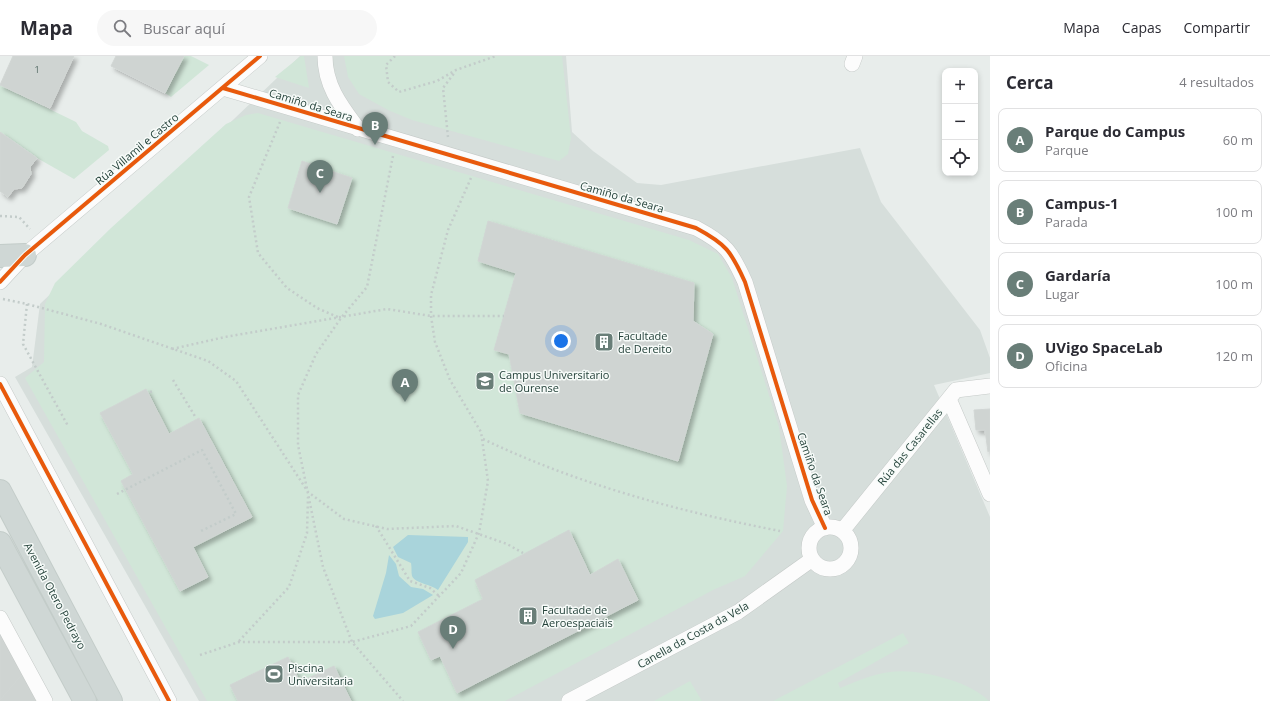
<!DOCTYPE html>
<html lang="es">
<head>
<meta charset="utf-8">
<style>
  body { margin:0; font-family:"Open Sans",sans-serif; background:#f7f7f7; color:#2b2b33 }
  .controls { position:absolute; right:12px; top:12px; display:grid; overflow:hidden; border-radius:8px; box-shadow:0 2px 6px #0003 }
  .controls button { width:36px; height:36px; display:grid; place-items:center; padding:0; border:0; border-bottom:1px solid #e1e1e2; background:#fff; color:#2b2b33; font:20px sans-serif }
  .you { position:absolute; left:561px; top:285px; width:14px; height:14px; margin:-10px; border:3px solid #fff; border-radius:50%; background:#1a73e8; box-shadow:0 0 0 6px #1a73e833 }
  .badge { display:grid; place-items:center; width:26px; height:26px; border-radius:50%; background:#697e78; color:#fff; font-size:13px; font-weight:700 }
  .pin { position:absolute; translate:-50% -33px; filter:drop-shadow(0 1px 2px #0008) }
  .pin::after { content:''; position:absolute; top:21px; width:14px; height:12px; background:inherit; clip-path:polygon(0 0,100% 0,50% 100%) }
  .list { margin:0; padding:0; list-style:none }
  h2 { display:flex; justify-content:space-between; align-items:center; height:52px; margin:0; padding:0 16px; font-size:17px }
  h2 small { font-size:13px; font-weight:400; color:#7c7c81 }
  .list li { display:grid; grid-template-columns:26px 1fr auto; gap:12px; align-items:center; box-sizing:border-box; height:64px; margin:0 8px 8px; padding:0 8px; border:1px solid #e1e1e2; border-radius:8px }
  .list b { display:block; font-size:15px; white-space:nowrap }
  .list p { margin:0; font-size:13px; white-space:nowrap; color:#7c7c81 }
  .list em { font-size:13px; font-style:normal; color:#7c7c81 }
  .icon { flex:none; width:22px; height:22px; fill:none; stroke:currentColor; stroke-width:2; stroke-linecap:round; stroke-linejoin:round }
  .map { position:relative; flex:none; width:990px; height:645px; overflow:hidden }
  header { display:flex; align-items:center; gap:24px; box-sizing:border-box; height:56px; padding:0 20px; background:#fff; border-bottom:1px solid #e1e1e2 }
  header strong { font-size:19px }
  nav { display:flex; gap:22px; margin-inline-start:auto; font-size:14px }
  .search { width:280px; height:36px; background:#f7f7f7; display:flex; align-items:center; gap:10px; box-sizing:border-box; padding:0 14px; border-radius:22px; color:#7c7c81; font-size:15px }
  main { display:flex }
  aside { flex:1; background:#fff }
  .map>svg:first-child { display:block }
  .built { fill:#d6dedb }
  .green { fill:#d1e6d8 }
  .water { fill:#a9d4db }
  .building { fill:#cfd4d2; stroke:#d1d6d4; filter:url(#shadow) }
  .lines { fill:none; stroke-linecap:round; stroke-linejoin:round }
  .street-casing { stroke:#c5cac8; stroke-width:16 }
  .primary-casing { stroke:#c3ccc9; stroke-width:24 }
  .path { stroke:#c3ccca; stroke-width:2.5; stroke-dasharray:2 3; stroke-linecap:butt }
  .street { stroke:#fcfcfc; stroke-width:15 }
  .primary { stroke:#cfd7d5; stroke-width:22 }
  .cycleway-casing { stroke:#f7fbf9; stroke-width:6 }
  .cycleway { stroke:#e8590c; stroke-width:4 }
  .labels { text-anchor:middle; stroke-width:3; stroke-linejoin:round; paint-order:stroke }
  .number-label { font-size:9px; fill:#506761 }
  .street-label { font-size:11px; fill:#24423a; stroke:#f7fbf9 }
  .poi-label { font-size:11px; fill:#24423a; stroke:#f7fbf9; text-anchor:start }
</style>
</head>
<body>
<header>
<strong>Mapa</strong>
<div class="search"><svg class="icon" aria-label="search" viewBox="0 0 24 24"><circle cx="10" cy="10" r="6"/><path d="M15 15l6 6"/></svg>Buscar aquí</div>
<nav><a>Mapa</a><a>Capas</a><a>Compartir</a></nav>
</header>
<main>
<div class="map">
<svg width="990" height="645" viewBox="0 0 990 645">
  <defs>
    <filter id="shadow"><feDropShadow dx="3.5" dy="3.5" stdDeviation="2" flood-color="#0004"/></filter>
  </defs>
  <rect width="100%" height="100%" fill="#e8edeb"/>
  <path class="built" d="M300,0h266l6,76 21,19 44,32 24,2 199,-37 21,54 99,128 10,28v15l-56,12 56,132v184h-791l-184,-324 17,-10 8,-63z"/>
  <path class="green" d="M184,0h7l18,9 -38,32 -6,-4z
    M301,0h3l5,32 -34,-11z
    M344,0h218l9,82 -3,16 -9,7 -147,-41 -24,-10 -29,-16 -11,-17z
    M0,29l76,37 6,9 26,15 1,4 -35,29 -37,-21 -37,-26z
    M258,57l431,127 29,14 14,24 47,149 8,59 -4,45 -38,45 -32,14 -208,111h-298l-182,-323 19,-16 1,-58 10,-21 56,-55 115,-104 20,-9z
    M903,577l6,10 -71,40 2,5c15,-6 33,-14 50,-16 27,-4 80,9 99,29h-216z
    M690,625l12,20h-48z"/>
  <path class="water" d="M408,479l60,2v5l-30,48c-7,-6 -22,-6 -26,-14 -1,-4 0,-8 -1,-13l-13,-6 -5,-10z
    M389,499l7,9 3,12 12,11 12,2 10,6 -30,18 -28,6 -2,-3 13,-43z"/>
  <path class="building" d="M13,0h61l-24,52 -50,-23z
    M116,0h68l-19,37 -54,-27z
    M0,76l37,26 -7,9 1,7 -9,14 -8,1 -6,8 -8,-6z
    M302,105l50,17 -15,46 -49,-16z
    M488,165l206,62 -1,38 20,13 -35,127 -158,-48 -11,-59 -15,-4 22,-77 -38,-12z
    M146,333l23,45 30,-16 53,99 -59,30 15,30 -28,14 -59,-110 12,-7 -33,-61z
    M990,353v42l-2,1 -3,-22h-9l-2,-20z
    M569,474l21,45 28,-16 20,41 -181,93 -17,-37 -9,4 -13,-28 65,-33 -8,-19z
    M0,572l24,44 -24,28z
    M288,601l12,25 34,-16 17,35h-113l-8,-16z
    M24,616l15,29h-39v-1z"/>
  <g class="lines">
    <g class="street-casing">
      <path id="street" d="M325,0c0,30 16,50 33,73
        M852,8l3,-8
        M223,32l473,140c30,16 35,23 49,54l67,218 13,28
        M0,226l25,-27 235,-199
        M0,328l169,317
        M949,343l41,95
        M809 492a21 21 0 1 1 42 0a21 21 0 1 1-42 0Z
        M842,475l114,-141 34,-4
        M0,562l45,83
        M569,645l169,-89 73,-52"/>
    </g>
    <g class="primary-casing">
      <path id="primary" d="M0,200l25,-1
        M0,435l111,210
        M0,487l85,158"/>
    </g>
    <path class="path" d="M395,0l-9,9 2,17 11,10 38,-11 19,-11 40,-14
      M280,66l-31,75 9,56 29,35 30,20 23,10
      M448,81l-5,-49 12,-16
      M393,100l-26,131 -26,31 -25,36 -18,41v50l25,122 29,75 51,59
      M0,160l19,1 11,12
      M3,243l24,5 74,20 107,37 28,20 72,111 36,27 43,10 69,-3 51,18 16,9
      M27,248l-4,40 45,82
      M172,293l53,-12 162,-28 44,7h73
      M173,324l23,38
      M150,336l4,-1
      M483,383c94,45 194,72 297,92
      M117,438l85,-44 34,64 -37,18
      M376,470l34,55 20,7 9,8
      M239,585l50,-54 18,-54 1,-36
      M200,599l39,-13h113l59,-16 50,-53 18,-40 9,-52 -7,-49 -31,-52 -15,-38 -4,-26v-21l17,-65 23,-52"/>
    <use href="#street" class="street"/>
    <use href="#primary" class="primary"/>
    <g class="cycleway-casing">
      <path id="cycleway" d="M223,32l473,140c30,16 35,23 49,54l67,218 13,28
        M0,226l25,-27 235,-199
        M0,328l169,317"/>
    </g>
    <use href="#cycleway" class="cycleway"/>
  </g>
  <defs>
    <g id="building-square" transform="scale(1)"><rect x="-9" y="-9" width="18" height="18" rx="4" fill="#697e78" stroke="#f7fbf9"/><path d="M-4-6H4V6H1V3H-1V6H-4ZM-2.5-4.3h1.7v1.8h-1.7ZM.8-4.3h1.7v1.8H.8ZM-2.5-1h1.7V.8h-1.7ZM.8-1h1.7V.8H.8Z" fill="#fff"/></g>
    <g id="university-square" transform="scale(1)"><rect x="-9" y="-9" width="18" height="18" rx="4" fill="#697e78" stroke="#f7fbf9"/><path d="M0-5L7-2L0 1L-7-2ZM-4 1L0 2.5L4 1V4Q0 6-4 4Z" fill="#fff"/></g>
    <g id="stadium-square" transform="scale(1)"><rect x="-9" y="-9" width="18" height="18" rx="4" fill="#697e78" stroke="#f7fbf9"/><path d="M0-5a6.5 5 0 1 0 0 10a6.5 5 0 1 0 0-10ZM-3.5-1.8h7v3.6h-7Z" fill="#fff"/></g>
  </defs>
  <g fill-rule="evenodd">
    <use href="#building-square" x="604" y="286"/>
    <use href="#university-square" x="485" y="325"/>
    <use href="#building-square" x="528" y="560"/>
    <use href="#stadium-square" x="274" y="618"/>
  </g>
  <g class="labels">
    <g class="number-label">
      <text x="37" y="17">1</text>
    </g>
    <g class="street-label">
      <text transform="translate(311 49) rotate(17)" y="4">Camiño da Seara</text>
      <text transform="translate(137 93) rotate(-40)" y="4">Rúa Villamil e Castro</text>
      <text transform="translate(622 141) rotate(16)" y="4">Camiño da Seara</text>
      <text transform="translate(910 391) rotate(-51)" y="4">Rúa das Casarellas</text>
      <text transform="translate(815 418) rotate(71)" y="4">Camiño da Seara</text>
      <text transform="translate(55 540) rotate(62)" y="4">Avenida Otero Pedrayo</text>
      <text transform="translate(693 579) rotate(-29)" y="4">Canella da Costa da Vela</text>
    </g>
    <g class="poi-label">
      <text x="618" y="284">Facultade<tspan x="618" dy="13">de Dereito</tspan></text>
      <text x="499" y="323">Campus Universitario<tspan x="499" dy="13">de Ourense</tspan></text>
      <text x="542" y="558">Facultade de<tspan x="542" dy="13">Aeroespaciais</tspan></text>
      <text x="288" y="616">Piscina<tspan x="288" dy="13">Universitaria</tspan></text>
    </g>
  </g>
</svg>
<div class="controls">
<button>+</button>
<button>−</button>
<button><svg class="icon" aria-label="locate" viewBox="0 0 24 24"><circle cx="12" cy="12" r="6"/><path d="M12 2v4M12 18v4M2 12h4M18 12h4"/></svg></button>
</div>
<div class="you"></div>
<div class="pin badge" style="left:405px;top:346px">A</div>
<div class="pin badge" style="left:375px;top:89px">B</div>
<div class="pin badge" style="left:320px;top:137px">C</div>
<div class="pin badge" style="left:453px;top:593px">D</div>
</div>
<aside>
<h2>Cerca<small>4 resultados</small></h2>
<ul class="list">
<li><span class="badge">A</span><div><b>Parque do Campus</b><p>Parque</p></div><em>60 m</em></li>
<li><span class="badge">B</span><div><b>Campus-1</b><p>Parada</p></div><em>100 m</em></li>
<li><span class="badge">C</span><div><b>Gardaría</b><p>Lugar</p></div><em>100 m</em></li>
<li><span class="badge">D</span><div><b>UVigo SpaceLab</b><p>Oficina</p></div><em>120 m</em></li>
</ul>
</aside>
</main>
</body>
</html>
